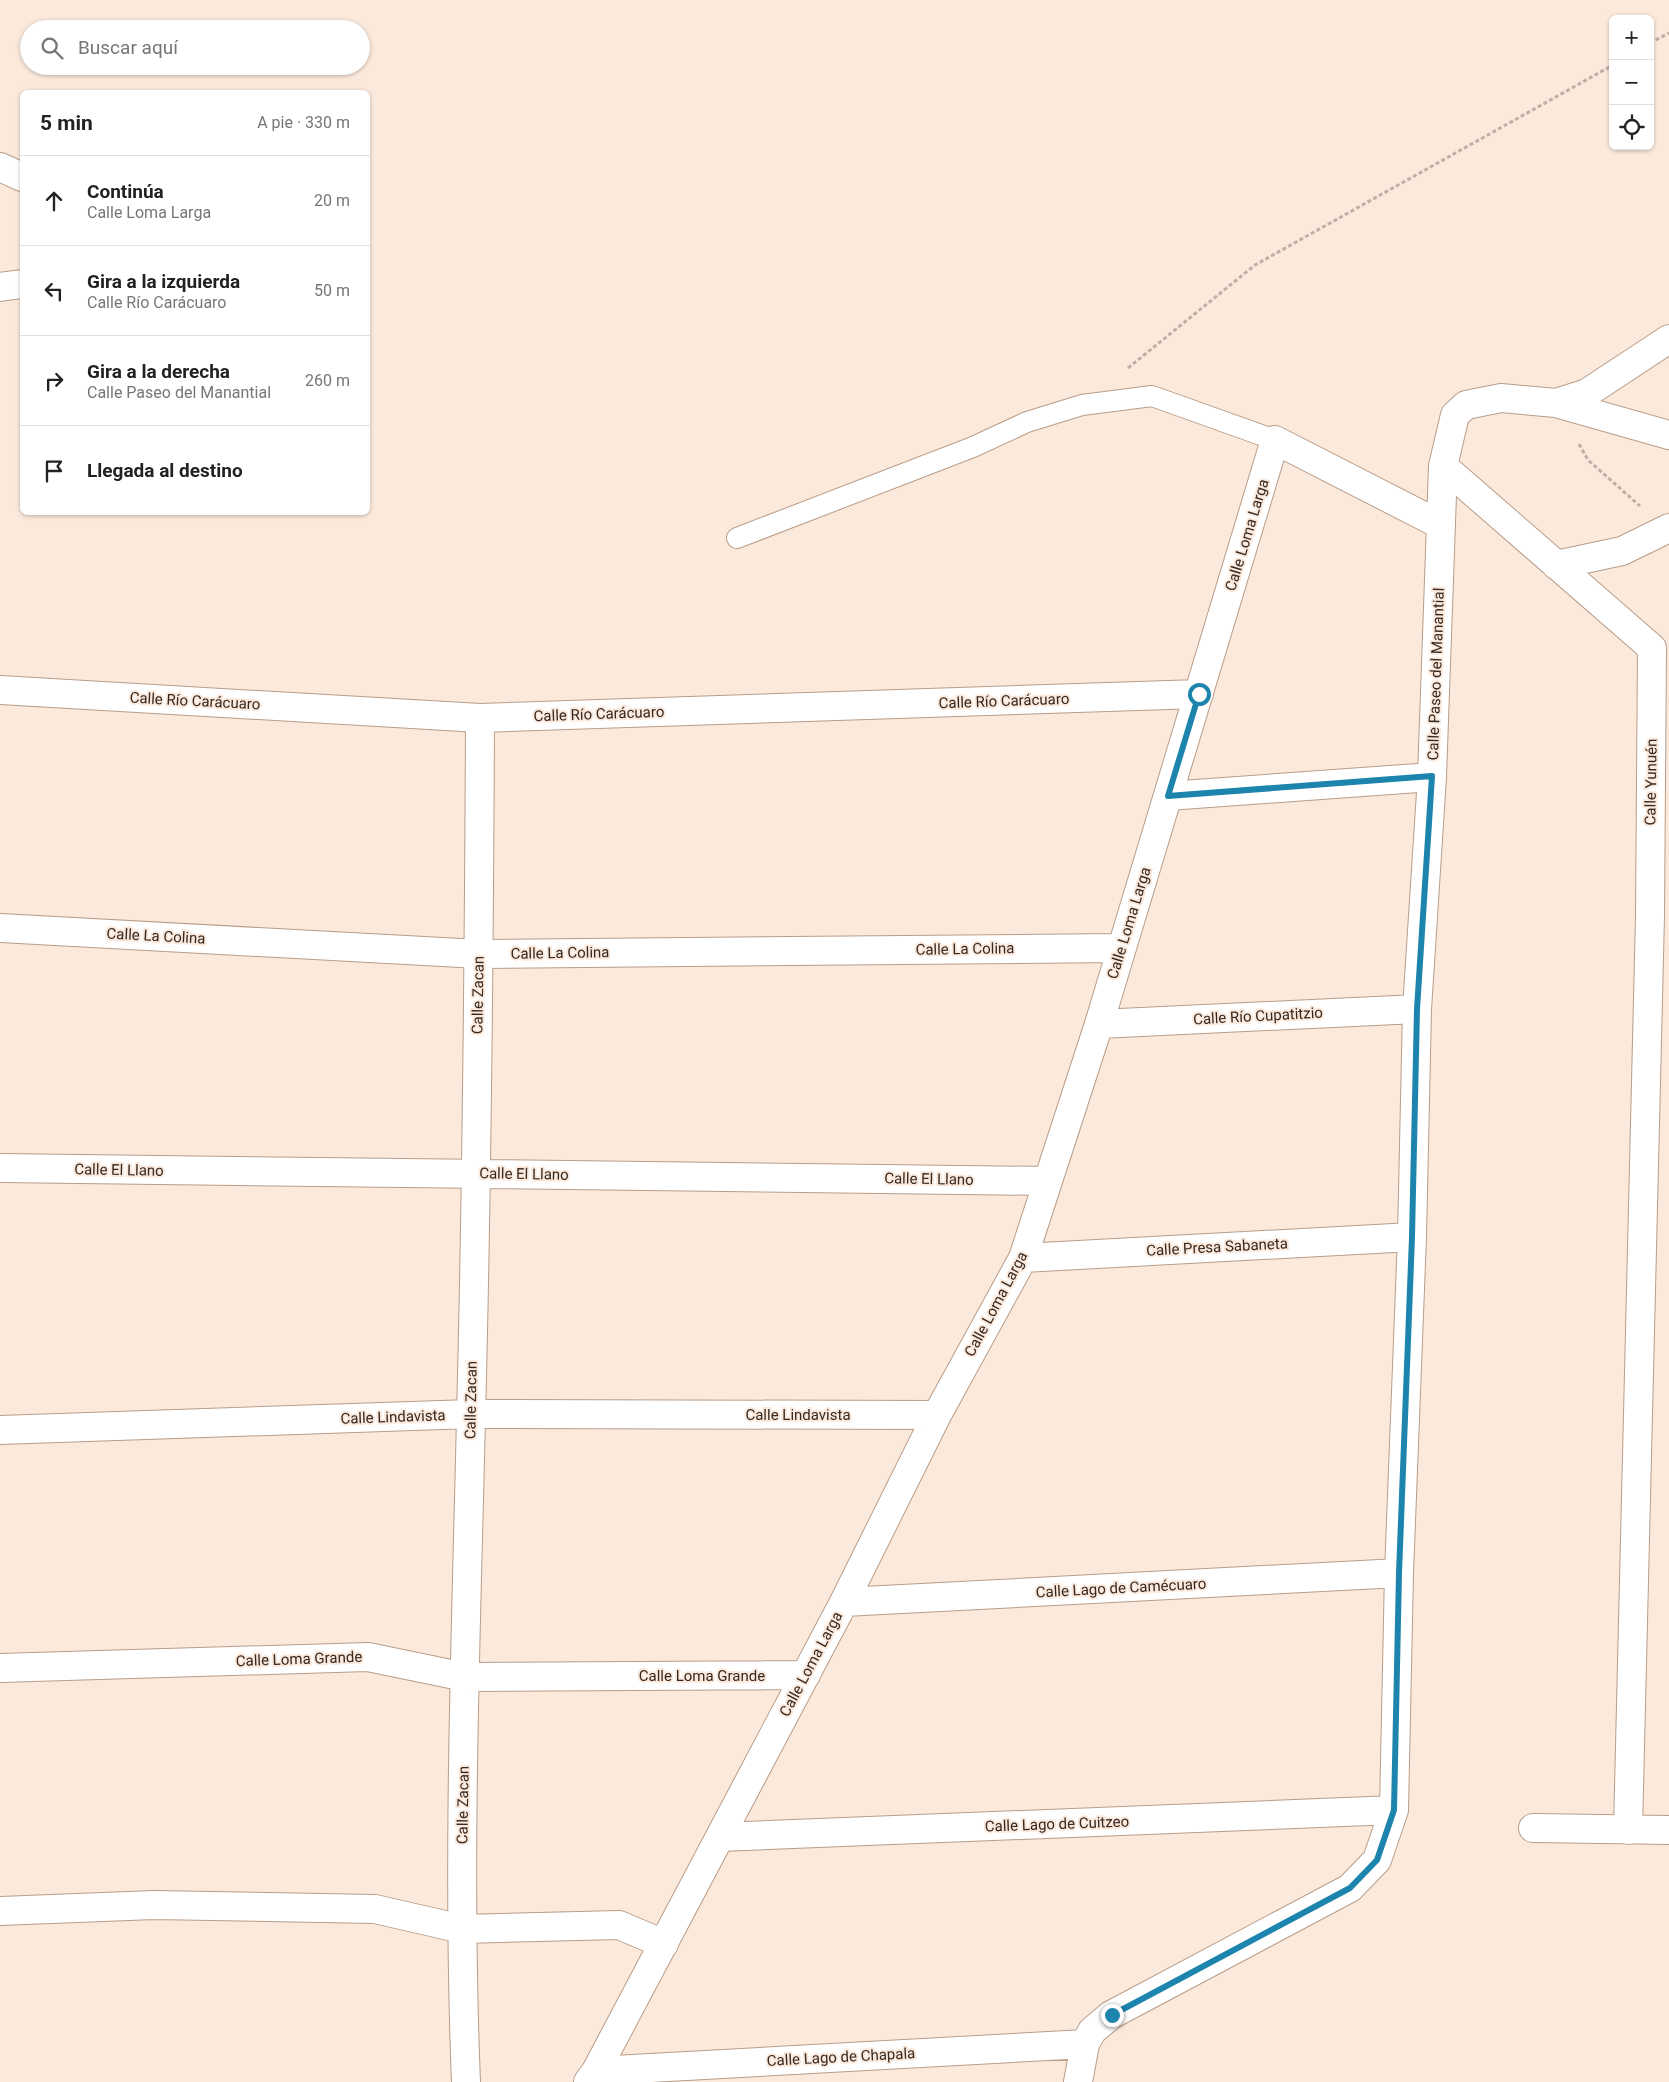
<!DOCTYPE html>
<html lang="es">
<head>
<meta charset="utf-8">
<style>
  body { margin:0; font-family:Roboto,sans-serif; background:#f6f6f6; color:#222 }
  .controls { position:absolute; right:15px; top:15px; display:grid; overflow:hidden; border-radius:8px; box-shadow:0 1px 4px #0004 }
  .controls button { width:45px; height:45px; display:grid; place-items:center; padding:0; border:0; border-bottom:1px solid #e0e0e0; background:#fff; color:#222; font:25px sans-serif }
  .stop { position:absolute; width:15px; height:15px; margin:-11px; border:4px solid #1d84ad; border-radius:50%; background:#fff }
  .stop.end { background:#1d84ad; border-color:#fff; box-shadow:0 1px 5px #0008 }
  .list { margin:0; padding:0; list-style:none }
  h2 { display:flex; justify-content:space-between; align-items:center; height:65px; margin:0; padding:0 20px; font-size:21px }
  h2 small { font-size:16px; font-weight:400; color:#767676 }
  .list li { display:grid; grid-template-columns:32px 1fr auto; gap:15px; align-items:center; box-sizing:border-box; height:90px; padding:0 20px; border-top:1px solid #e0e0e0 }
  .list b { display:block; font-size:19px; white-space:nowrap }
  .list p { margin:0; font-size:16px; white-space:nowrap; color:#767676 }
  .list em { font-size:16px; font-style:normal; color:#767676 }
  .icon { flex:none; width:28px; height:28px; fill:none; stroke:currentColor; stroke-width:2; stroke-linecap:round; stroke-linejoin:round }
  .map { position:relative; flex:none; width:1669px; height:2082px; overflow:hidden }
  .search { position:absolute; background:#fff; box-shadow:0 1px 4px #0004; left:20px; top:20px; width:350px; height:55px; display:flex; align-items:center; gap:12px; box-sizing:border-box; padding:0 18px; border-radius:28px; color:#767676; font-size:19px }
  .panel { position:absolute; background:#fff; box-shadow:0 1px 4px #0004; left:20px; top:90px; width:350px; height:425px; border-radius:8px }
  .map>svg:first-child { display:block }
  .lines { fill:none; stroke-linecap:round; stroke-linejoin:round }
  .lane-casing { stroke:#b99d88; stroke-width:22 }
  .street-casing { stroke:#b99d88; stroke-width:30 }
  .path { stroke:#bfafa4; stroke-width:3; stroke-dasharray:4 2.5; stroke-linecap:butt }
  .lane { stroke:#fff; stroke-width:20 }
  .street { stroke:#fff; stroke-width:28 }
  .route { stroke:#1d84ad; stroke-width:6 }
  .labels { text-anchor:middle; stroke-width:4; stroke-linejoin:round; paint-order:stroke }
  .street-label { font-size:15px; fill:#352921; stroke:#fbe9dc }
</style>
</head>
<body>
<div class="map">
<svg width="1669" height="2082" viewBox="0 0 1669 2082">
  <rect width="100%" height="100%" fill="#fbe9dc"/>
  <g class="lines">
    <g class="lane-casing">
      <path id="lane" d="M737,538l236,-91 54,-25 55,-17 70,-9 123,44"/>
    </g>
    <g class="street-casing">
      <path id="street" d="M0,167l22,10
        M0,287l22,-3
        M1556,403l113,32
        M1443,466l209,182 -2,268 -22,914
        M1556,565l66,-14 47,-23
        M0,690l480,28 719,-24
        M1168,796l264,-19
        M0,928l479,26 642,-6
        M1099,1024l318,-15
        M0,1168l1048,13
        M1023,1258l389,-21
        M0,1430l471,-16 466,1
        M844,1602l555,-29
        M0,1668l368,-11 97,20 341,-2
        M1533,1828l136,2
        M720,1837l674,-27
        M0,1911l154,-6 221,4 87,20 157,-4 45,19
        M596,2071l489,-27
        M466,2082c-9,-221 0,-443 5,-665 6,-233 8,-466 9,-699
        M588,2082l8,-11 248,-469 93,-187 86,-157 76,-234 176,-584 166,85
        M1078,2082l7,-38 7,-13 19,-16 239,-127 27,-28 17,-50 5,-237 13,-336 5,-228 15,-232 11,-311 12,-51 11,-10 35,-7 55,5 31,-10 82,-54"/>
    </g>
    <path class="path" d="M1650,43l19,-10
      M1128,368l127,-103 358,-200
      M1579,444l9,16 52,46"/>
    <use href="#lane" class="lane"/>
    <use href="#street" class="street"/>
  </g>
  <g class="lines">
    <path class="route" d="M1112,2015l238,-127 27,-28 17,-50 5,-237 13,-336 5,-228 15,-233 -264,20 31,-102"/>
  </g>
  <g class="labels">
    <g class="street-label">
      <text transform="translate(1247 535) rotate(-73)" y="5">Calle Loma Larga</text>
      <text transform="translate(1436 674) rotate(-88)" y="5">Calle Paseo del Manantial</text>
      <text transform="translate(195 701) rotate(3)" y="5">Calle Río Carácuaro</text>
      <text transform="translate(1004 701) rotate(-2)" y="5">Calle Río Carácuaro</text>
      <text transform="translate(599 714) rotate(-2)" y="5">Calle Río Carácuaro</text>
      <text transform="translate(1651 782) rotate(-89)" y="5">Calle Yunuén</text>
      <text transform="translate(1129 923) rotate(-73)" y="5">Calle Loma Larga</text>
      <text transform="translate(156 936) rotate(3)" y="5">Calle La Colina</text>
      <text transform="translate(965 949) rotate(-1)" y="5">Calle La Colina</text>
      <text transform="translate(560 953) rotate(-1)" y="5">Calle La Colina</text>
      <text transform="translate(478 995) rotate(-89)" y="5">Calle Zacan</text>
      <text transform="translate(1258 1016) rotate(-3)" y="5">Calle Río Cupatitzio</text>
      <text transform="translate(119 1170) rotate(1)" y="5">Calle El Llano</text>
      <text transform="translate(524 1174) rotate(1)" y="5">Calle El Llano</text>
      <text transform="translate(929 1179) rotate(1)" y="5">Calle El Llano</text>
      <text transform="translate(1217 1247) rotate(-3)" y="5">Calle Presa Sabaneta</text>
      <text transform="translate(996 1304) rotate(-62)" y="5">Calle Loma Larga</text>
      <text transform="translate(471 1400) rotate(-89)" y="5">Calle Zacan</text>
      <text x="798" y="1420">Calle Lindavista</text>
      <text transform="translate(393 1417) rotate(-2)" y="5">Calle Lindavista</text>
      <text transform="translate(1121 1588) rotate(-3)" y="5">Calle Lago de Camécuaro</text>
      <text transform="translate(299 1659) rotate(-2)" y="5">Calle Loma Grande</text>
      <text transform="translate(811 1664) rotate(-62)" y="5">Calle Loma Larga</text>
      <text x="702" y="1681">Calle Loma Grande</text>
      <text transform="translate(463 1805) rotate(-89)" y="5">Calle Zacan</text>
      <text transform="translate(1057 1824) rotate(-2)" y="5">Calle Lago de Cuitzeo</text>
      <text transform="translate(841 2057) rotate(-3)" y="5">Calle Lago de Chapala</text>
    </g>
  </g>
</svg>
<div class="controls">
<button>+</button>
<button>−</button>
<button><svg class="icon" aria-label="locate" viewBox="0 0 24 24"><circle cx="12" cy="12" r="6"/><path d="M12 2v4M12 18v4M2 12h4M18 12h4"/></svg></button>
</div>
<div class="stop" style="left:1199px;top:694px"></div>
<div class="stop end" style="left:1112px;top:2015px"></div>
<div class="search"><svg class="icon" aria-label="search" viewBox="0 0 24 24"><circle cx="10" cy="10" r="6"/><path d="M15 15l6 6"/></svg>Buscar aquí</div>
<section class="panel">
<h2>5 min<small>A pie · 330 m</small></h2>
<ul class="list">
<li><svg class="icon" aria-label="ahead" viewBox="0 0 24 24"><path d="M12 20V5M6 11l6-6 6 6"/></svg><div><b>Continúa</b><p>Calle Loma Larga</p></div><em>20 m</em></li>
<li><svg class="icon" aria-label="left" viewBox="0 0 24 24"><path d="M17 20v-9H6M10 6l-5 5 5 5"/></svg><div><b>Gira a la izquierda</b><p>Calle Río Carácuaro</p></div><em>50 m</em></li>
<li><svg class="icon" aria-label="right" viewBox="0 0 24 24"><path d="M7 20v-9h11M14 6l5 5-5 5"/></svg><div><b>Gira a la derecha</b><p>Calle Paseo del Manantial</p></div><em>260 m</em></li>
<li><svg class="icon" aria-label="arrive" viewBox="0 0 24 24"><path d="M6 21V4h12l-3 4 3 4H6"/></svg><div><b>Llegada al destino</b></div></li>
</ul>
</section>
</div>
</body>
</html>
